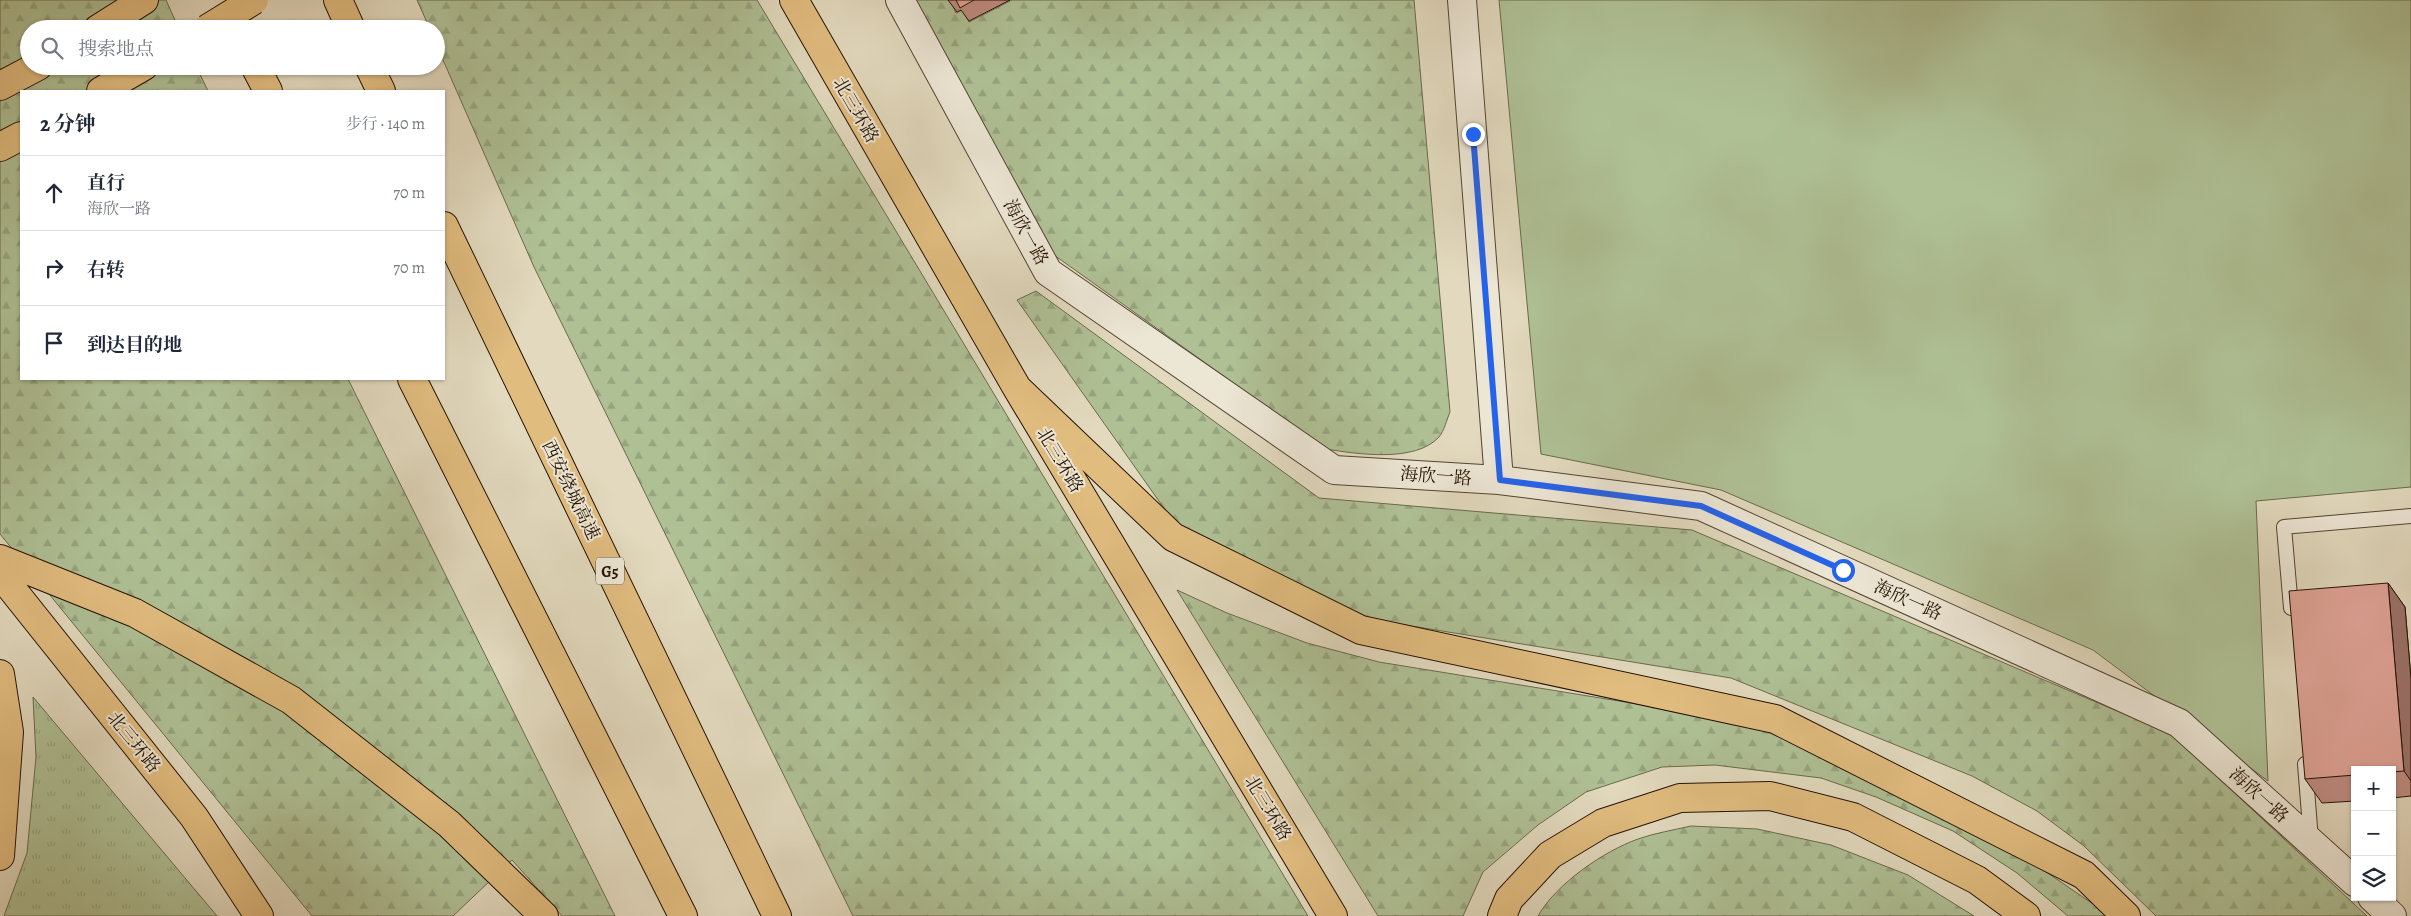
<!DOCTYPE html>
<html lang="zh">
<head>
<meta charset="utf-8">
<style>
  body { margin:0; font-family:Alegreya,"Noto Serif SC",serif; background:#f2f2f3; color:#1f2937 }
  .controls { position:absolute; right:15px; bottom:15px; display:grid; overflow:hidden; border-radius:0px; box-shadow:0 1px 4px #0004 }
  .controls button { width:45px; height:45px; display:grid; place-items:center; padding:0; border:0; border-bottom:1px solid #e0e1e3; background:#fff; color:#1f2937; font:25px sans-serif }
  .stop { position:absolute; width:15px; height:15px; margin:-11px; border:4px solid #2563eb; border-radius:50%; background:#fff }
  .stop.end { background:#2563eb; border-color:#fff; box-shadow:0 1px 5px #0008 }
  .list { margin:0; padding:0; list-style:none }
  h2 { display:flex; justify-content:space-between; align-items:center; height:65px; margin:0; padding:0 20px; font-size:21px }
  h2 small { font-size:16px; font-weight:400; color:#747a83 }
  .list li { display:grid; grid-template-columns:32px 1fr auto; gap:15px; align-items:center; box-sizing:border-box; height:75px; padding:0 20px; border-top:1px solid #e0e1e3 }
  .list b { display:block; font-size:19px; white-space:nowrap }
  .list p { margin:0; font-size:16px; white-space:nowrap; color:#747a83 }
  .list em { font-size:16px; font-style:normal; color:#747a83 }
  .icon { flex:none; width:28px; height:28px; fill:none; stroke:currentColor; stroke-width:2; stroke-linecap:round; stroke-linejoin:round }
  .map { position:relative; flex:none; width:2411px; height:916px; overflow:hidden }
  .search { position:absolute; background:#fff; box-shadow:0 1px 4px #0004; left:20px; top:20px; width:425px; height:55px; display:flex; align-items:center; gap:12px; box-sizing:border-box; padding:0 18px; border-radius:28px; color:#747a83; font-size:19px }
  .panel { position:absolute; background:#fff; box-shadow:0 1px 4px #0004; left:20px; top:90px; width:425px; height:290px; border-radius:0px }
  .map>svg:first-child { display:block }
  .grass { fill:url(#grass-tufts); stroke:#6a6a4c }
  .forest { fill:url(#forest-firs); stroke:#6a6a4c }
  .garden { fill:#afc095; stroke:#6a6a4c }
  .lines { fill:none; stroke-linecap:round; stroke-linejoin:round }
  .lane-casing { stroke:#544431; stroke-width:16 }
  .street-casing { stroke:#544431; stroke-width:30 }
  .highway-casing { stroke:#251302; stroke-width:30 }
  .lane { stroke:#ece6d5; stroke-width:14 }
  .street { stroke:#ece6d5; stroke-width:28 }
  .highway { stroke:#e1bc7f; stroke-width:28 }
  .highway-bridge-casing { stroke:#251302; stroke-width:30; stroke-linecap:butt }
  .highway-bridge { stroke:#e1bc7f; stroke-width:28 }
  .wall { fill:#c08c82; stroke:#251302 }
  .shaded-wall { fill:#9c726a; stroke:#251302 }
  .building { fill:#dfa397; stroke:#251302 }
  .route { stroke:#2563eb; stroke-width:6 }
  .labels { text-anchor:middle; stroke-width:4; stroke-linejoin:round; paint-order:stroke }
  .shield { fill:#ece6d5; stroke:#615241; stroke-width:1 }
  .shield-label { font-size:16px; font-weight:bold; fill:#251302 }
  .street-label { font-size:18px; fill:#251302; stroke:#ece6d5 }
</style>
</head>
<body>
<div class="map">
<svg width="2411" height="916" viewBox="0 0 2411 916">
  <defs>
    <pattern id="grass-tufts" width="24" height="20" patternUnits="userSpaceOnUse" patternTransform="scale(1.25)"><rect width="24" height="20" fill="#afc095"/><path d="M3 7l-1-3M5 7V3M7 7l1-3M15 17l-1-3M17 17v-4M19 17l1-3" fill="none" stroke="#96a47f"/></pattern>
    <pattern id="forest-firs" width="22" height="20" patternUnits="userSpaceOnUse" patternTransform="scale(1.25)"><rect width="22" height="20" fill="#afc095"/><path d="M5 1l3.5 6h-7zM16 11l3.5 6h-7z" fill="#96a47f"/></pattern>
  </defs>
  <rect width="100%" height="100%" fill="#e2d9be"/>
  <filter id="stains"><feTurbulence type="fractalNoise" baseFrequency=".004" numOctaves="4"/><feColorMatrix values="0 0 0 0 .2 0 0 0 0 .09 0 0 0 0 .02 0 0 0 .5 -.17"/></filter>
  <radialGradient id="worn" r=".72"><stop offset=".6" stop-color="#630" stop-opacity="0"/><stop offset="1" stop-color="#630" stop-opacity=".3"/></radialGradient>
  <path class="grass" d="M33,697l184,219h-213l23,-63 9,-96z"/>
  <path class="forest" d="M0,0h166l13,29h-150v37h167l12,25h-187v288h327l267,537h-53l-50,-56 -59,56h-141l-312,-382z
    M417,0h340l551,916h-455l-319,-649 -98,-223v-15h-6z
    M911,0h39l6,13 6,-3 7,12 43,-22h402l36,412c-3,7 -6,19 -11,25 -24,26 -82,17 -113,12l-272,-194z
    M1036,291l283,207 373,32 479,204 196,182h-211l-72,-70 -47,-35 -65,-35 -241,-98 -375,-61 -140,-70 -43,-26 -156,-221z
    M1177,590l50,23 80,30 72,19 283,46 104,23 68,27 189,98 70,48 13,12h-38l-51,-43 -64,-42 -77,-34 -55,-19 -106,-13 -53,2 -76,25 -48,33 -55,47 -20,44h-85z
    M1691,826l66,3 74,16 77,30 66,41h-436c18,-32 66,-65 100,-77 17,-6 36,-9 53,-13z"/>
  <path class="garden" d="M1499,0h912v487l-155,14 12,280 -175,-131 -372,-160 -180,-36z"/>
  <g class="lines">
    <g class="lane-casing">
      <path id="lane" d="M2291,608l-7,-81 127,-11
        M2305,764l6,76"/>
    </g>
    <g class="street-casing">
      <path id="street" d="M900,0l148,272 286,198 165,10 202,26 478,217 176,159
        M1462,0l37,480
        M2372,897l20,19"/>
    </g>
    <g class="highway-casing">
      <path id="highway" d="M338,0l13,29
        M794,0l223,388 316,528
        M98,29l46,-29
        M255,66l13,25
        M369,66l12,25
        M0,86l38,-20
        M101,91l43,-25
        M0,147l21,-11
        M444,226l333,690
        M412,379l271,537
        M1017,388l156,149 188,93 414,89 309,156 42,41
        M0,559l135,54 156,87 158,124 95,92
        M0,574l194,243 65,99
        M0,674l9,58 -9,124
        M1502,916l7,-17 41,-44 53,-32 77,-25 90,-2 83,21 124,63 49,36"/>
    </g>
    <use href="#lane" class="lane"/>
    <use href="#street" class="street"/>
    <use href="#highway" class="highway"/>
    <g class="highway-bridge-casing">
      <path id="highway-bridge" d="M207,29l47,-29"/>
    </g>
    <use href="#highway-bridge" class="highway-bridge"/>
  </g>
  <path class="wall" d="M948,0h62l-41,21 -8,-11 -4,2z
    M2388,583l17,24 6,72v117l-19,2v-28h-37v31l-33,2 -17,-24z"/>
  <path class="shaded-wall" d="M2388,583l17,24 6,72v102l-7,-10z"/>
  <path class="building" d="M956,0h18l-14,8z
    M2388,583l16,188 -12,1v-2h-37v5l-50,4 -16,-188z"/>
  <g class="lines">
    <path class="route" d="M1473,134l27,346 201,26 142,64"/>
  </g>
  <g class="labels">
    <rect class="shield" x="596" y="557.5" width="28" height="27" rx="4"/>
    <g class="shield-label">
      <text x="610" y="577">G5</text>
    </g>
    <g class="street-label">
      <text transform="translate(856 110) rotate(60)" y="6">北三环路</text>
      <text transform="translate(1026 232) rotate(61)" y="6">海欣一路</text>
      <text transform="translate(1060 460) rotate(59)" y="6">北三环路</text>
      <text transform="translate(1436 476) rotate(4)" y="6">海欣一路</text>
      <text transform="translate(571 490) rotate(64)" y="6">西安绕城高速</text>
      <text transform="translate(1908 600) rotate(24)" y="6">海欣一路</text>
      <text transform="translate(134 742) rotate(51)" y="6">北三环路</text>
      <text transform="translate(2259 795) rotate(42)" y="6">海欣一路</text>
      <text transform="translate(1268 808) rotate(59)" y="6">北三环路</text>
    </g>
  </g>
  <rect width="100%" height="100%" filter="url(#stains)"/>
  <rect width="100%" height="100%" fill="url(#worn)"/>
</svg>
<div class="controls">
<button>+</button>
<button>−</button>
<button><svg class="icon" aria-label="layers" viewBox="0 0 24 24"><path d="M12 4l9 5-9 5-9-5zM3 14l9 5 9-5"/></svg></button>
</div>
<div class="stop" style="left:1843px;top:570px"></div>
<div class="stop end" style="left:1473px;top:134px"></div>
<div class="search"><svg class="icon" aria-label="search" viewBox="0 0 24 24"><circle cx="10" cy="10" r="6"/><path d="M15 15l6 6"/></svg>搜索地点</div>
<section class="panel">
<h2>2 分钟<small>步行 · 140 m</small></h2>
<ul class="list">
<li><svg class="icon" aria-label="ahead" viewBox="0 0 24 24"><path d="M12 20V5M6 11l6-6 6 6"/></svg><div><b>直行</b><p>海欣一路</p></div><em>70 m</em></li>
<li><svg class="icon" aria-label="right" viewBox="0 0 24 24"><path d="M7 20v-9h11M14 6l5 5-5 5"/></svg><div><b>右转</b></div><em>70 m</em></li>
<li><svg class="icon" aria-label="arrive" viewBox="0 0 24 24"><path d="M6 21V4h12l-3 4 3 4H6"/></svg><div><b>到达目的地</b></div></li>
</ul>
</section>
</div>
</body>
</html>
